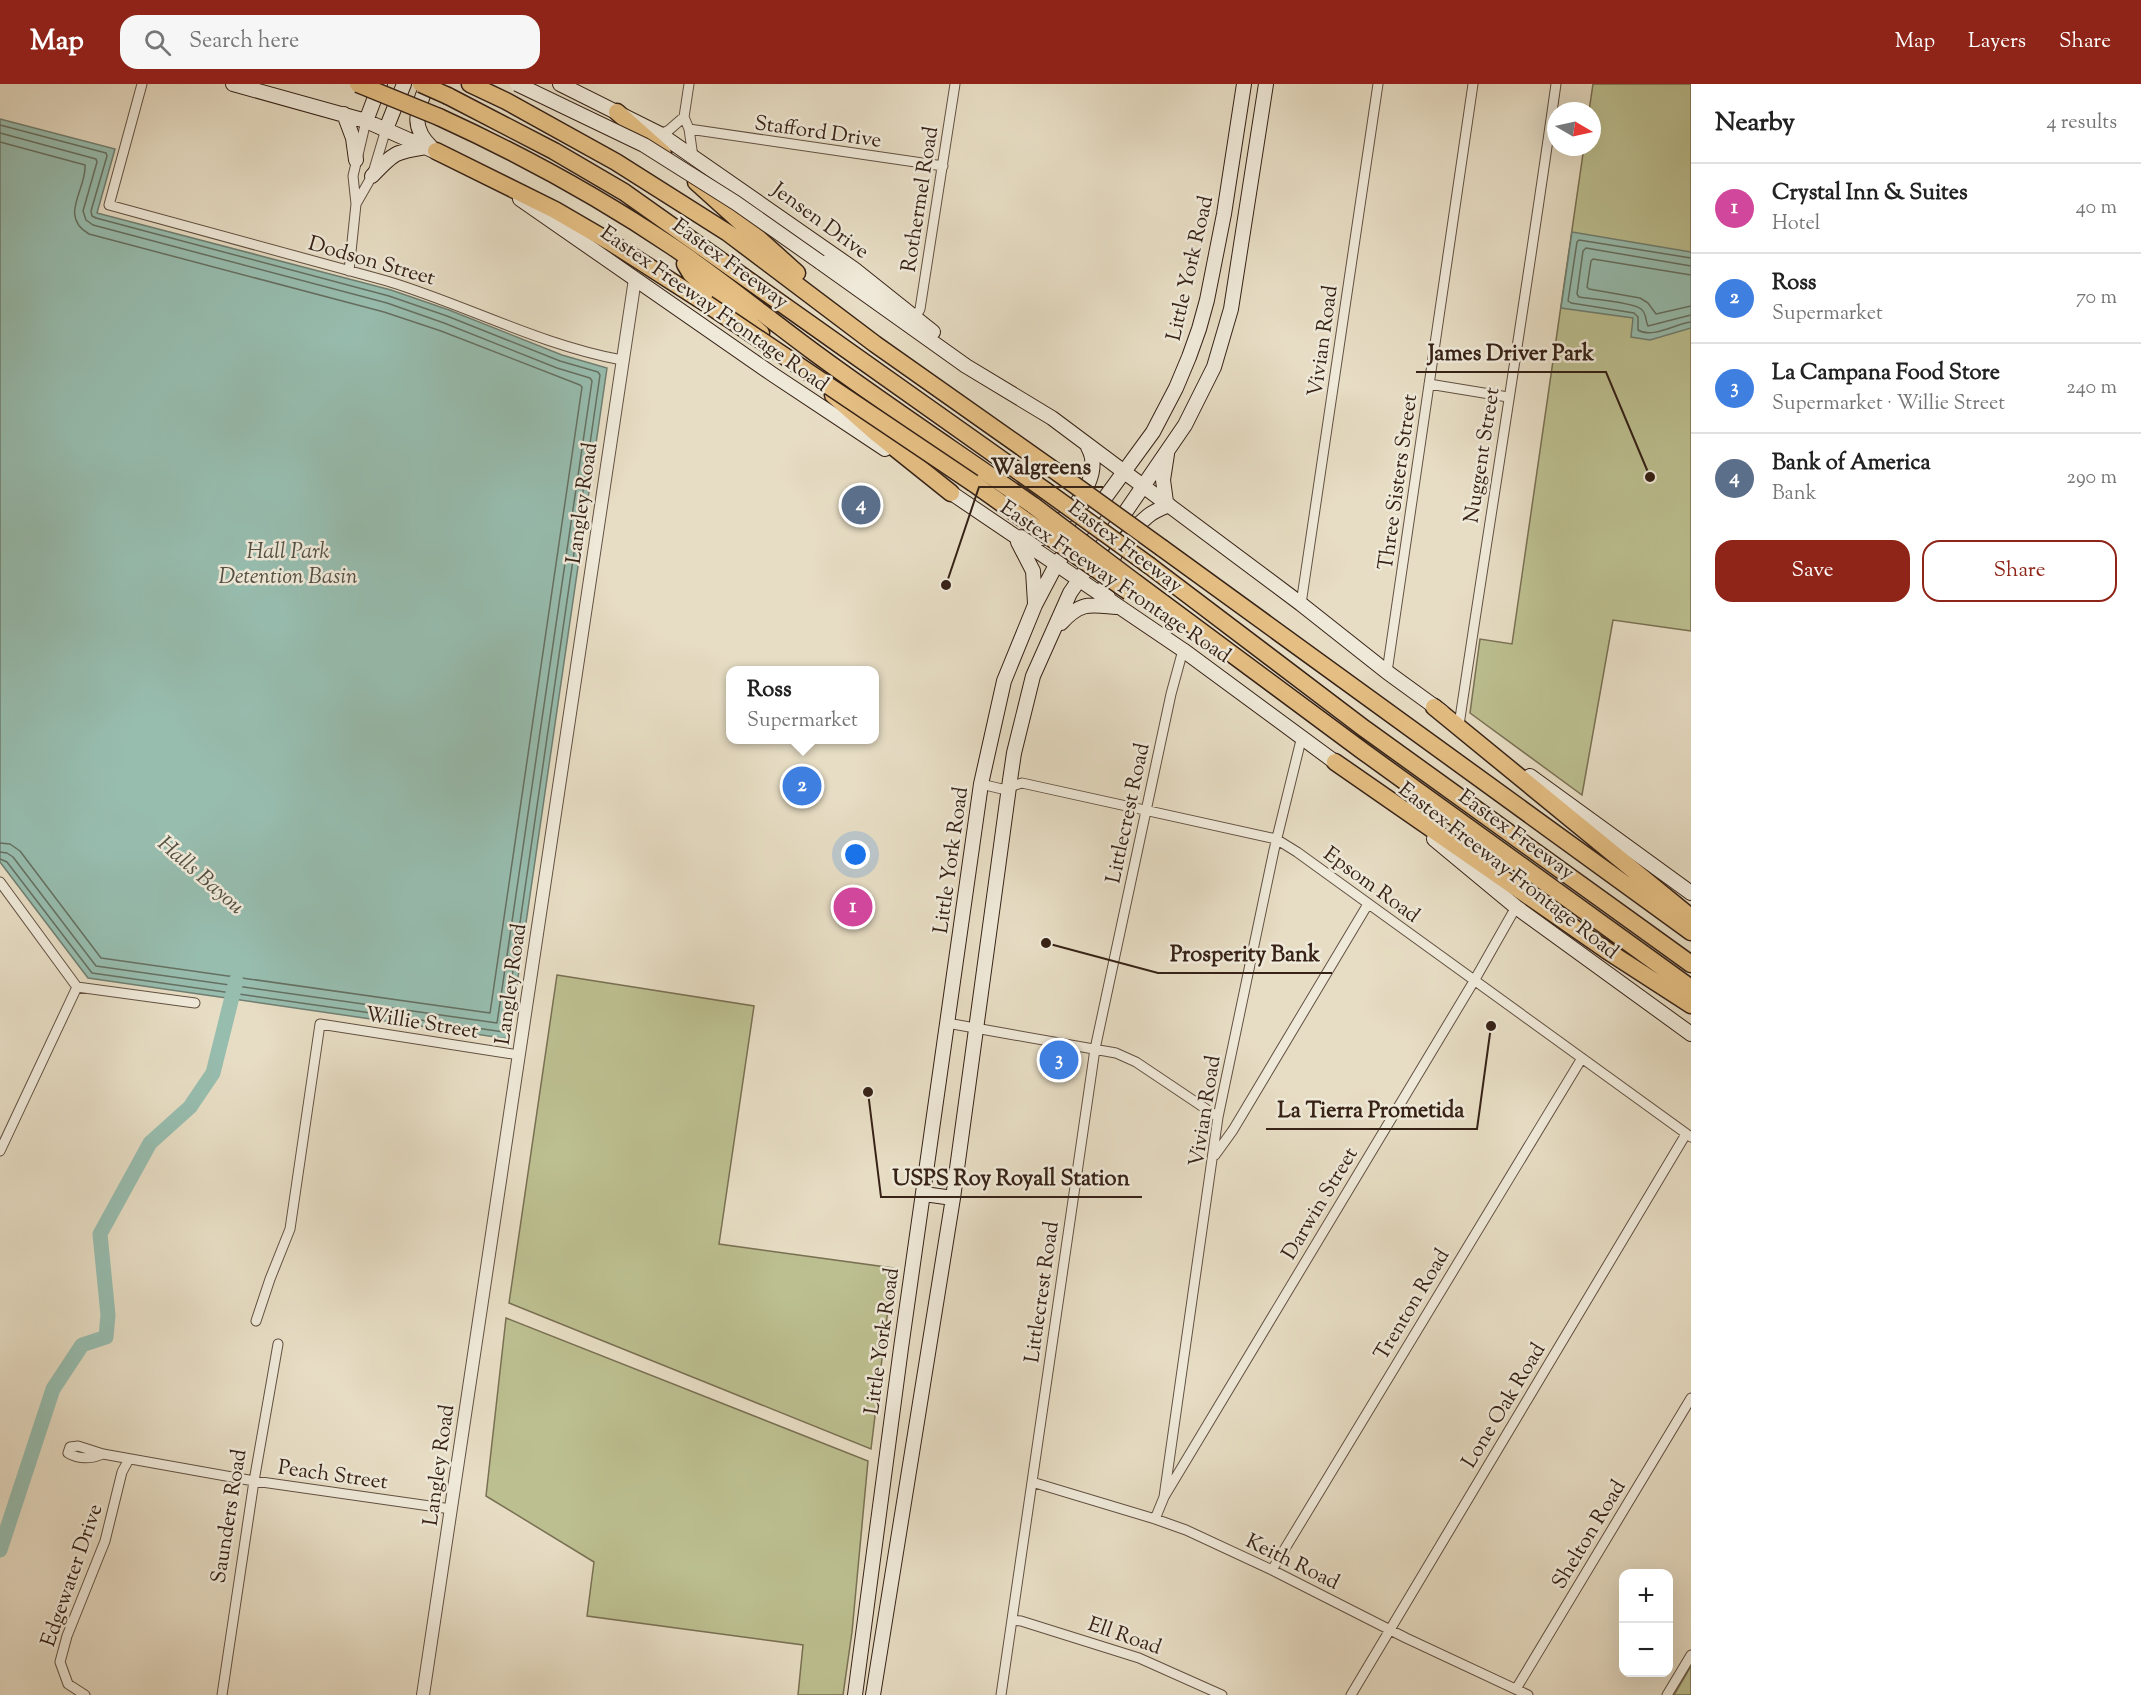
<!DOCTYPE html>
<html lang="en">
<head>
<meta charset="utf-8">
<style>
  body { margin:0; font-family:"Sorts Mill Goudy",serif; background:#f6f6f6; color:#222 }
  .controls { position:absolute; right:18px; bottom:18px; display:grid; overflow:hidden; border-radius:12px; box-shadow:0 6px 24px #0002 }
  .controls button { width:54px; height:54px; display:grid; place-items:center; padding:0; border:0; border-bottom:2px solid #e0e0e0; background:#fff; color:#222; font:30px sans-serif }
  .compass { position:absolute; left:1547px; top:18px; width:54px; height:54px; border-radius:50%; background:#fff; box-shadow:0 6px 24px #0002; rotate:99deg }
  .you { position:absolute; left:856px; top:771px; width:21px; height:21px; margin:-15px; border:4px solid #fff; border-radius:50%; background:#1a73e8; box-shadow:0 0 0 9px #1a73e833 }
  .badge { display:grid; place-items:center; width:39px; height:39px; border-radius:50%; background:#8f2418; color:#fff; font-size:20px; font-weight:700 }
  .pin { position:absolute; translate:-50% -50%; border:3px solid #fff; box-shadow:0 2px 6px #0006 }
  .popup { position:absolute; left:726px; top:582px; width:153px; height:78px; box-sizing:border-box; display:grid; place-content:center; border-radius:12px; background:#fff; filter:drop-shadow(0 2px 4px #0005); font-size:20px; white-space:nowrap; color:#767676 }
  .popup b { font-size:22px; color:#222 }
  .popup::after { content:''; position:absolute; left:50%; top:100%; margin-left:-12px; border:12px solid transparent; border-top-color:#fff }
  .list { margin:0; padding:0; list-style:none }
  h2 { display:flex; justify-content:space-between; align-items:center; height:78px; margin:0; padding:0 24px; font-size:26px }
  h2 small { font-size:20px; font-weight:400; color:#767676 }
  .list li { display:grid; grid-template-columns:39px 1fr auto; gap:18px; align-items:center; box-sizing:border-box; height:90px; padding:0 24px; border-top:2px solid #e0e0e0 }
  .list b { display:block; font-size:22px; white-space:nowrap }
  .list p { margin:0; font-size:20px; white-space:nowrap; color:#767676 }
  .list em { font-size:20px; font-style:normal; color:#767676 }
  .actions { display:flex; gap:12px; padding:18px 24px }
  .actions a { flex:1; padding:14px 0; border:2px solid #8f2418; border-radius:18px; text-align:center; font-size:21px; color:#8f2418 }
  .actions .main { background:#8f2418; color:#fff }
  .icon { flex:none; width:33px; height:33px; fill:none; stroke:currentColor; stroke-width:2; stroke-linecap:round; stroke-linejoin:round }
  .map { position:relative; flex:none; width:1691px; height:1611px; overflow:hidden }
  header { display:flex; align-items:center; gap:36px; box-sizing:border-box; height:84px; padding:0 30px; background:#8f2418; color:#fff }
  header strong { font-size:28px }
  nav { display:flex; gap:33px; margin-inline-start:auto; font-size:21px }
  .search { width:420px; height:54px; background:#f6f6f6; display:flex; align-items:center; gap:15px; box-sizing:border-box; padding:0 21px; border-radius:18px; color:#767676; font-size:22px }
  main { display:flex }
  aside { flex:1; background:#fff }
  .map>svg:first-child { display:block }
  .green { fill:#bcbf90; stroke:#797053; stroke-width:1.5 }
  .water { fill:#97bdaf; stroke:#707f72; stroke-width:1.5 }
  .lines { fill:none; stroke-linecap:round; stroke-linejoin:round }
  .shore { stroke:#667062; stroke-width:1.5 }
  .river { stroke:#97bdaf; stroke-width:15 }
  .minor-casing { stroke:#625142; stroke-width:11 }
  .tertiary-casing { stroke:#625142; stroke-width:14 }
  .secondary-casing { stroke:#362216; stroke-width:16 }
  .motorway-casing { stroke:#362216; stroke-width:19 }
  .minor { stroke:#efe9d9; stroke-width:9 }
  .tertiary { stroke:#efe9d9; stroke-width:12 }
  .secondary { stroke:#efe9d9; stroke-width:14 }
  .motorway { stroke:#e4be82; stroke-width:16 }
  .secondary-bridge-casing { stroke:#362216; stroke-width:16; stroke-linecap:butt }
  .motorway-bridge-casing { stroke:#362216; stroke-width:19; stroke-linecap:butt }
  .secondary-bridge { stroke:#efe9d9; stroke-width:14 }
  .motorway-bridge { stroke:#e4be82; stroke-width:16 }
  .labels { text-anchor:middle; stroke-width:5; stroke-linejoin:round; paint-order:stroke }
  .street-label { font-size:21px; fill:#362216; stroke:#efe9d9 }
  .water-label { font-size:22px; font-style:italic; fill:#535044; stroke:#efe9d9 }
  .leader { fill:none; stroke:#362216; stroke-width:2 }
  .callout-dot { fill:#362216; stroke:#efe9d9; stroke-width:2 }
  .callout-label { font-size:22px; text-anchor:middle; font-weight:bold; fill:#362216; stroke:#efe9d9; stroke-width:5; stroke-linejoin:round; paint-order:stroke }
</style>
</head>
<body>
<header>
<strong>Map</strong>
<div class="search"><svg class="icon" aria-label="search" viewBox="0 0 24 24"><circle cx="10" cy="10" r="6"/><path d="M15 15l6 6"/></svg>Search here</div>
<nav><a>Map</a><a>Layers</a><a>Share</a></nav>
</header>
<main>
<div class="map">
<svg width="1691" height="1611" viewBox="0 0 1691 1611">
  <rect width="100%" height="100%" fill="#e7ddc4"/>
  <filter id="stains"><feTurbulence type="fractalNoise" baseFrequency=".00333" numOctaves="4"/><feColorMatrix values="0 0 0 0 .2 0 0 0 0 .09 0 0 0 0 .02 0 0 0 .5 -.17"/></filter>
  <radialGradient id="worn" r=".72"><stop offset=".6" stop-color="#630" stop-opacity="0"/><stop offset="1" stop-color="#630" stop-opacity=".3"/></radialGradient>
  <path class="green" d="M1593,0h98v547l-78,-11 -31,175 -112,-82 10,-74 32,5 72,-497h8v-36h-3z
    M557,891l197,31 -35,238 174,24 -22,181 -362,-146z
    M506,1234l362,143 -16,171 -9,63h-45l5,-50 -216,-29 7,-54 -108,-66z
    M1691,1582v29h-17z"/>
  <path class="water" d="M0,35l115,30 -18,64 294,77 58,20 113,45 45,13 -98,671 -421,-61 -88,-116z
    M1572,148l119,20v76l-41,12 -19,-3 2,-19 -72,-10z"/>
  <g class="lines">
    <path class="shore" d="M0,41l106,28 1,3 -16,55 1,5 4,2 293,78 58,20 113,45 38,11 2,3 -96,657 -412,-59 -85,-111 -7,-3
      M0,49l96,26 1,3 -14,49 3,9 7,5 294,78 57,20 113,45 33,10 2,3 -95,642 -401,-57 -83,-109 -6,-4 -7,-1
      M0,58l85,23c2,24 -27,51 4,69l295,78 57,19 139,54 2,2 -92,626 -389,-55 -81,-107 -10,-7 -10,-1
      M1691,174l-112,-18 -2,2 -9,59 3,2 63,10 4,4v13c14,9 37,-6 53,-8
      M1691,182l-105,-18 -3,3 -6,43 2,3c12,2 55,5 62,12 6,4 4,12 7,17l43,-11
      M1691,191l-98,-16 -2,2 -4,26 2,2 51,9 8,5 8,11 35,-8"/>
    <path class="river" d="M0,1466l53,-161 29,-44 24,-8 2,-22 -8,-81 50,-91 40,-36 23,-34 23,-92"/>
    <g class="minor-casing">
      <path id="minor" d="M142,0l-33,121 278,76c79,24 153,64 235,79
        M689,0l-5,33 5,12 4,28
        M689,45l254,37
        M660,50l9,-4 15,-13
        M356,120l16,-28 14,-47
        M349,187l7,-67 -3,-28 13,-55
        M915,234l5,-9 35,-225
        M1429,300l79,13
        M1301,520l77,-520
        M1387,588l86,-588
        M1459,641c32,-214 67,-427 97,-641
        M981,700l21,5 20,-6 254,56 21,13 394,285
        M0,798l77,105 118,16
        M947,939l169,30 20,9 82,55
        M0,1067l77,-164
        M1215,1071l18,-25 135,-226
        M256,1237l14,-42 20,-50 30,-205 199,31
        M103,1370c-12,5 -23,6 -35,-1l2,-6 8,-1 25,8 151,27 197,28
        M1032,1398l123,37 31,11 86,40 134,68 122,57
        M1164,1413l54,-380 56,-267 28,-114
        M1155,1435l9,-22 310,-516 42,-74
        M1272,1486l310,-512
        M1012,1536l9,1 118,37 83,37
        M1516,1605l175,-291
        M85,1611l-17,-11 -8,-22 7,-26 38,-95 17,-69 7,-13
        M222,1611l32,-214 24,-137
        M1001,1611l94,-646 76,-355 12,-44
        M1351,1611l335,-561
        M1667,1611l24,-40"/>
    </g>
    <g class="tertiary-casing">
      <path id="tertiary" d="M423,1611l212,-1416"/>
    </g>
    <g class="secondary-casing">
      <path id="secondary" d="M233,0l133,37 77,34
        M427,0c-9,26 -18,41 4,63
        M560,0l100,50 194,135 79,63
        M344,30l9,24 3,22
        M366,37l14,-37
        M386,45l18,-45
        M372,92c22,-23 22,-24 54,-29
        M520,115l252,175 113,75
        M820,178l146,104 86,52 249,186 86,68 55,40
        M944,404l239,162 160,118
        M1166,418l-3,-22 4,-26
        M1017,453l26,1c23,-20 63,-59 45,-91
        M1018,458l15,29 2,32
        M1109,516c-14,-28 18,-67 39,-84 6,-5 14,-8 21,-11
        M1061,539c20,-22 29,-18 56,-16
        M1530,692l161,117
        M1434,755l82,68 175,127
        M924,1110l29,4
        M855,1611l46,-347 80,-564 23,-103 31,-76 21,-40 97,-133 23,-44 13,-31 10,-28 8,-29 17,-86 20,-130
        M873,1611l80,-497 56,-411 5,-34 19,-77 37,-83 115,-168 29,-58 17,-58 35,-225"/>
    </g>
    <g class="motorway-casing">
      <path id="motorway" d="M470,0l36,17 110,61 112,71 147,111 183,129
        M448,12l106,55 70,41 422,299
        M617,28l46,41
        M439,33c81,37 160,80 234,130 47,32 92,69 138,103 73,54 149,104 223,156
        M436,67l119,59 55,32 97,62
        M696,98l101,91
        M685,180l6,10 70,59
        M833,311l43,38 75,60
        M973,399l52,37
        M1162,464l529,384
        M1150,482l215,163 326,235
        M1136,499l228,169 327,236
        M1434,623l253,207 4,7
        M1335,678l271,188 85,55"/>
    </g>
    <use href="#minor" class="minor"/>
    <use href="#tertiary" class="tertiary"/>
    <use href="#secondary" class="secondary"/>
    <use href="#motorway" class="motorway"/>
    <g class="secondary-bridge-casing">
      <path id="secondary-bridge" d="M517,0l127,61 92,58 84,59"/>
    </g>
    <g class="motorway-bridge-casing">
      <path id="motorway-bridge" d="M358,0l81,33
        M421,0l27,12
        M707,220l266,179
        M1058,389l104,75
        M1046,407l104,75
        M1034,422l102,77
        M1025,436l104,72"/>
    </g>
    <use href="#secondary-bridge" class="secondary-bridge"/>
    <use href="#motorway-bridge" class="motorway-bridge"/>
  </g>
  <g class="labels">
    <g class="street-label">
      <text transform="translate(818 47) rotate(8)" y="7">Stafford Drive</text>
      <text transform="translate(919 115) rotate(-81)" y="7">Rothermel Road</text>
      <text transform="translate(821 136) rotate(36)" y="7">Jensen Drive</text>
      <text transform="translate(372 176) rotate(16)" y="7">Dodson Street</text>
      <text transform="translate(731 179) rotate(36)" y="7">Eastex Freeway</text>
      <text transform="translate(1189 184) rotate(-77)" y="7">Little York Road</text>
      <text transform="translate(715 224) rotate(35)" y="7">Eastex Freeway Frontage Road</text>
      <text transform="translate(1322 257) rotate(-82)" y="7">Vivian Road</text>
      <text transform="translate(1481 371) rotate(-81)" y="7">Nuggent Street</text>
      <text transform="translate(1397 398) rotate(-82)" y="7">Three Sisters Street</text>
      <text transform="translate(581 419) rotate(-82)" y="7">Langley Road</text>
      <text transform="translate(1126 462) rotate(37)" y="7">Eastex Freeway</text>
      <text transform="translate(1116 497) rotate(34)" y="7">Eastex Freeway Frontage Road</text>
      <text transform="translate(1127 729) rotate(-78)" y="7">Littlecrest Road</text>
      <text transform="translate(1517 750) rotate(36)" y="7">Eastex Freeway</text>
      <text transform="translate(950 776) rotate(-82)" y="7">Little York Road</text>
      <text transform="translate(1509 786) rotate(38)" y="7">Eastex Freeway Frontage Road</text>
      <text transform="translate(1372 800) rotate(36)" y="7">Epsom Road</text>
      <text transform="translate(510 900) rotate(-82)" y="7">Langley Road</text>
      <text transform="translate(422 938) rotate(9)" y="7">Willie Street</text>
      <text transform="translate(1204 1027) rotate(-81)" y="7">Vivian Road</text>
      <text transform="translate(1319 1119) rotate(-59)" y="7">Darwin Street</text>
      <text transform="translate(1041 1208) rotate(-82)" y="7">Littlecrest Road</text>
      <text transform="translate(1411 1220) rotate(-59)" y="7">Trenton Road</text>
      <text transform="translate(881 1257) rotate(-82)" y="7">Little York Road</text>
      <text transform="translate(1503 1321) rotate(-59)" y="7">Lone Oak Road</text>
      <text transform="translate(438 1381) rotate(-82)" y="7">Langley Road</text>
      <text transform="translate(333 1390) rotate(8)" y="7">Peach Street</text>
      <text transform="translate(228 1432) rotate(-81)" y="7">Saunders Road</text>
      <text transform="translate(1588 1450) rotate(-59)" y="7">Shelton Road</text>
      <text transform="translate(1293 1477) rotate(26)" y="7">Keith Road</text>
      <text transform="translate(71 1491) rotate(-71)" y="7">Edgewater Drive</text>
      <text transform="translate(1125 1551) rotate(19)" y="7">Ell Road</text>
    </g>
    <g class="water-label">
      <text x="288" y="474">Hall Park<tspan x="288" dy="25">Detention Basin</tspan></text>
      <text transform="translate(202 790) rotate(41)" y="8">Halls Bayou</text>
    </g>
  </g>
  <path class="leader" d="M1650 393L1606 288H1416M946 501L979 403H1103M1046 859L1158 889H1332M1491 942L1477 1045H1266M868 1008L881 1113H1142"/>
  <g class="callout-dot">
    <circle cx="1650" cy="393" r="6"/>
    <circle cx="946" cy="501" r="6"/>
    <circle cx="1046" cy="859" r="6"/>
    <circle cx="1491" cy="942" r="6"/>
    <circle cx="868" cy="1008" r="6"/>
  </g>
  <g class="callout-label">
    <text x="1511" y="276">James Driver Park</text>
    <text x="1041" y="390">Walgreens</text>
    <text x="1245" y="877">Prosperity Bank</text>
    <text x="1371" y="1033">La Tierra Prometida</text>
    <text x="1011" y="1101">USPS Roy Royall Station</text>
  </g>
  <rect width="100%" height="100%" filter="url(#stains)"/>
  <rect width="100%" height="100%" fill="url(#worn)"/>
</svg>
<div class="controls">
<button>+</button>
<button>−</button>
</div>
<svg class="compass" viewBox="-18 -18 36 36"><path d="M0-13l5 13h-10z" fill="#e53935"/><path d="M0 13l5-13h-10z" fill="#767676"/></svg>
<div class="you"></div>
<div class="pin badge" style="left:853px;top:823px;background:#d1479c">1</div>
<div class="pin badge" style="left:802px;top:702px;background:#3f7fe0">2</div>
<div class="popup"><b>Ross</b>Supermarket</div>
<div class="pin badge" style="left:1059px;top:976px;background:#3f7fe0">3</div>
<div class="pin badge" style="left:861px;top:421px;background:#5c6f8a">4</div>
</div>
<aside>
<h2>Nearby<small>4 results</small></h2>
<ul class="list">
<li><span class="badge" style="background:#d1479c">1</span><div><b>Crystal Inn &amp; Suites</b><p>Hotel</p></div><em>40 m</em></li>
<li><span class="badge" style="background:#3f7fe0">2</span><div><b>Ross</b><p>Supermarket</p></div><em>70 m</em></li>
<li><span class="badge" style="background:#3f7fe0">3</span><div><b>La Campana Food Store</b><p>Supermarket · Willie Street</p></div><em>240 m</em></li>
<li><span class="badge" style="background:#5c6f8a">4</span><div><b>Bank of America</b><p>Bank</p></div><em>290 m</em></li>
</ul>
<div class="actions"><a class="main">Save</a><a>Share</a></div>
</aside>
</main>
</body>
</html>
